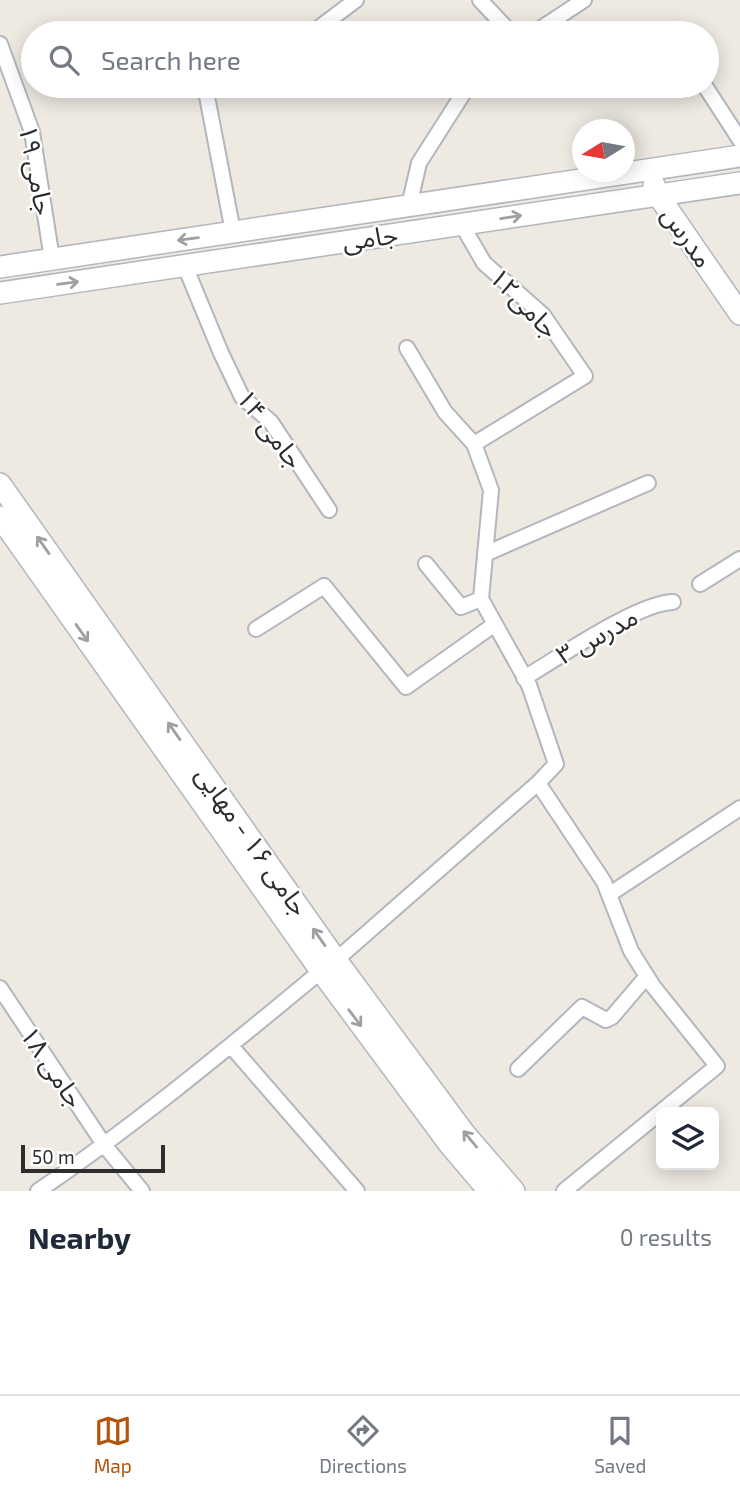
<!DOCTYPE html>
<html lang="en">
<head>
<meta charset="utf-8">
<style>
  body { margin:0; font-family:"Exo 2","Noto Sans Arabic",sans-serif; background:#f6f6f7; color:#1f2937 }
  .controls { position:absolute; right:21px; bottom:21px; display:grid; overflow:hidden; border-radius:10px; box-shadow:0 4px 18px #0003 }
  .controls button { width:63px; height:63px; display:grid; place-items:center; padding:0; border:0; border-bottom:2px solid #e0e1e3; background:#fff; color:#1f2937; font:35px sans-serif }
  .compass { position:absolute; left:572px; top:119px; width:63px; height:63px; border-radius:50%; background:#fff; box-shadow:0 4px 18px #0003; rotate:259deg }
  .scale { position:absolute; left:21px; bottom:18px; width:144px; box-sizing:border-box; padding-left:7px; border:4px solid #2d2d2d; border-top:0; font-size:19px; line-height:24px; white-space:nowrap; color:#2d2d2d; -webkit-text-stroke:5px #fff; paint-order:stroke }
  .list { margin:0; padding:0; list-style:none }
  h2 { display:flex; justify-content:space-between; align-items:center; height:91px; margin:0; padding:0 28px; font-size:30px }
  h2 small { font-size:23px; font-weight:400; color:#747a83 }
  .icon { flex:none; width:38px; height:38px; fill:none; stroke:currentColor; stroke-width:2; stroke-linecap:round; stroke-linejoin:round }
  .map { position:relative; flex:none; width:740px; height:1191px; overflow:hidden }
  .search { position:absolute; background:#fff; box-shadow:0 4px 18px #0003; left:21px; right:21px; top:21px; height:77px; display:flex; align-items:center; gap:18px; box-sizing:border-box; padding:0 24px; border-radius:38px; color:#747a83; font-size:26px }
  .sheet { height:203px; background:#fff }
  nav { display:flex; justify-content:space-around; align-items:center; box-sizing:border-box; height:98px; border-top:2px solid #e0e1e3; background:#fff; font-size:19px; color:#747a83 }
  nav a { display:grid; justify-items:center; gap:4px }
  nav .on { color:#b45309 }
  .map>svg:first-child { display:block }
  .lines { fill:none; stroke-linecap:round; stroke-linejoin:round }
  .street-casing { stroke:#b4b6bf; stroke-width:18 }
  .secondary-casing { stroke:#b4b6bf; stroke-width:24 }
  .street { stroke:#fff; stroke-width:14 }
  .secondary { stroke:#fff; stroke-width:21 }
  .oneway { stroke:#a0a0a0 }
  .labels { text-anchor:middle; stroke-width:5; stroke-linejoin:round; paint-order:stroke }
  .street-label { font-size:26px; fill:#2d2d2d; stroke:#fff }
</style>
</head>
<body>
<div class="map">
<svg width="740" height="1191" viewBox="0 0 740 1191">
  <rect width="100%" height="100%" fill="#eee9e1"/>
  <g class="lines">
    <g class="street-casing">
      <path id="street" d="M480,0l31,33
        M312,33l44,-33
        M534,33l50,-33
        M0,44l32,88 20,127
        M205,86l28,146
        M705,86l35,54
        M409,206l10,-43 49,-77
        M462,225l22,38 59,52 42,61 -111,68
        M185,266l36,87 21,44 29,25 58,88
        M485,554l163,-71
        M426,564l35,43 20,-8
        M700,584l40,-25
        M256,629l68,-43 82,101 89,-63
        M524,678c34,-20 113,-75 149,-76
        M538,783l66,99 27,69 22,35 64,80 -153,125
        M610,894l130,-86
        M336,960l202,-177 18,-19 -27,-79 -48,-86 10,-109 -17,-46 -29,-32 -38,-64
        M0,988l105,158 37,45
        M231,1046l126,145
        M518,1069l64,-62 24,13 6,-3 35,-41
        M38,1191c99,-67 191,-144 283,-220"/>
    </g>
    <g class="secondary-casing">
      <path id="secondary" d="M654,185l4,10 82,119
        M0,267l740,-111
        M0,293l740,-110
        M0,484l336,476 128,173 50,58
        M0,517l321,454 129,174 39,46"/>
    </g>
    <use href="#street" class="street"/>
    <use href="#secondary" class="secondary"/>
  </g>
  <defs><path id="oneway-shaft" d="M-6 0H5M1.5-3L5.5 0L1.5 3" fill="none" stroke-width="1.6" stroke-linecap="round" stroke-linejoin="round" transform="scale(1.75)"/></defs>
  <g class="oneway">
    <use href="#oneway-shaft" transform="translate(511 217) rotate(-9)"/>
    <use href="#oneway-shaft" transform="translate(188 239) rotate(172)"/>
    <use href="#oneway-shaft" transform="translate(68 283) rotate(-8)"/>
    <use href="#oneway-shaft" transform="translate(43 545) rotate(-125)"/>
    <use href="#oneway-shaft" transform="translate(82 633) rotate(55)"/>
    <use href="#oneway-shaft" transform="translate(174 731) rotate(-125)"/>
    <use href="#oneway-shaft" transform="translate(319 937) rotate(-125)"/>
    <use href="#oneway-shaft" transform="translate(355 1018) rotate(53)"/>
    <use href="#oneway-shaft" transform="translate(470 1139) rotate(-130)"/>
  </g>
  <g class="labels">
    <g class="street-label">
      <text transform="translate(36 170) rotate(79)" y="9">جامی ۱۹</text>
      <text transform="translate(687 237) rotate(55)" y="9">مدرس</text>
      <text transform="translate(370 238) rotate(-8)" y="9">جامی</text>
      <text transform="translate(524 303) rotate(46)" y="9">جامی۱۲</text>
      <text transform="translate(270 429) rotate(53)" y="9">جامی ۱۴</text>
      <text transform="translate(597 636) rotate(-29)" y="9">مدرس ۳</text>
      <text transform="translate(252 841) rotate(55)" y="9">جامی ۱۶ - مهایی</text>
      <text transform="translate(52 1067) rotate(56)" y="9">جامی ۱۸</text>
    </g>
  </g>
</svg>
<div class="controls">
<button><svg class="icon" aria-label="layers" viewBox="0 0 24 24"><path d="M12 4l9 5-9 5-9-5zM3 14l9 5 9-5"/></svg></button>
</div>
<svg class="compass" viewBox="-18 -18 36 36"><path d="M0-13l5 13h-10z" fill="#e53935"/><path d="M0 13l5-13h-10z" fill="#747a83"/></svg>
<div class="scale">50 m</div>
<div class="search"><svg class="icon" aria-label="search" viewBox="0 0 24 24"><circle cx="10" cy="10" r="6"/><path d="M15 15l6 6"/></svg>Search here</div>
</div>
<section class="sheet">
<h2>Nearby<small>0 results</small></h2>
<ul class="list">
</ul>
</section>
<nav>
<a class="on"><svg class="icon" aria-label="map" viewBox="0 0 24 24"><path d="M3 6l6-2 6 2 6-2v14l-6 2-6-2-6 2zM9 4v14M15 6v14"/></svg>Map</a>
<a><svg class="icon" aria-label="directions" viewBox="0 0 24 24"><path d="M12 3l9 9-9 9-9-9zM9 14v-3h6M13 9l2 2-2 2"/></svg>Directions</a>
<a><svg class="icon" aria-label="saved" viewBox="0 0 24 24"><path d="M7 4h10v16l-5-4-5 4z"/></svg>Saved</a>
</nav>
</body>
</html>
